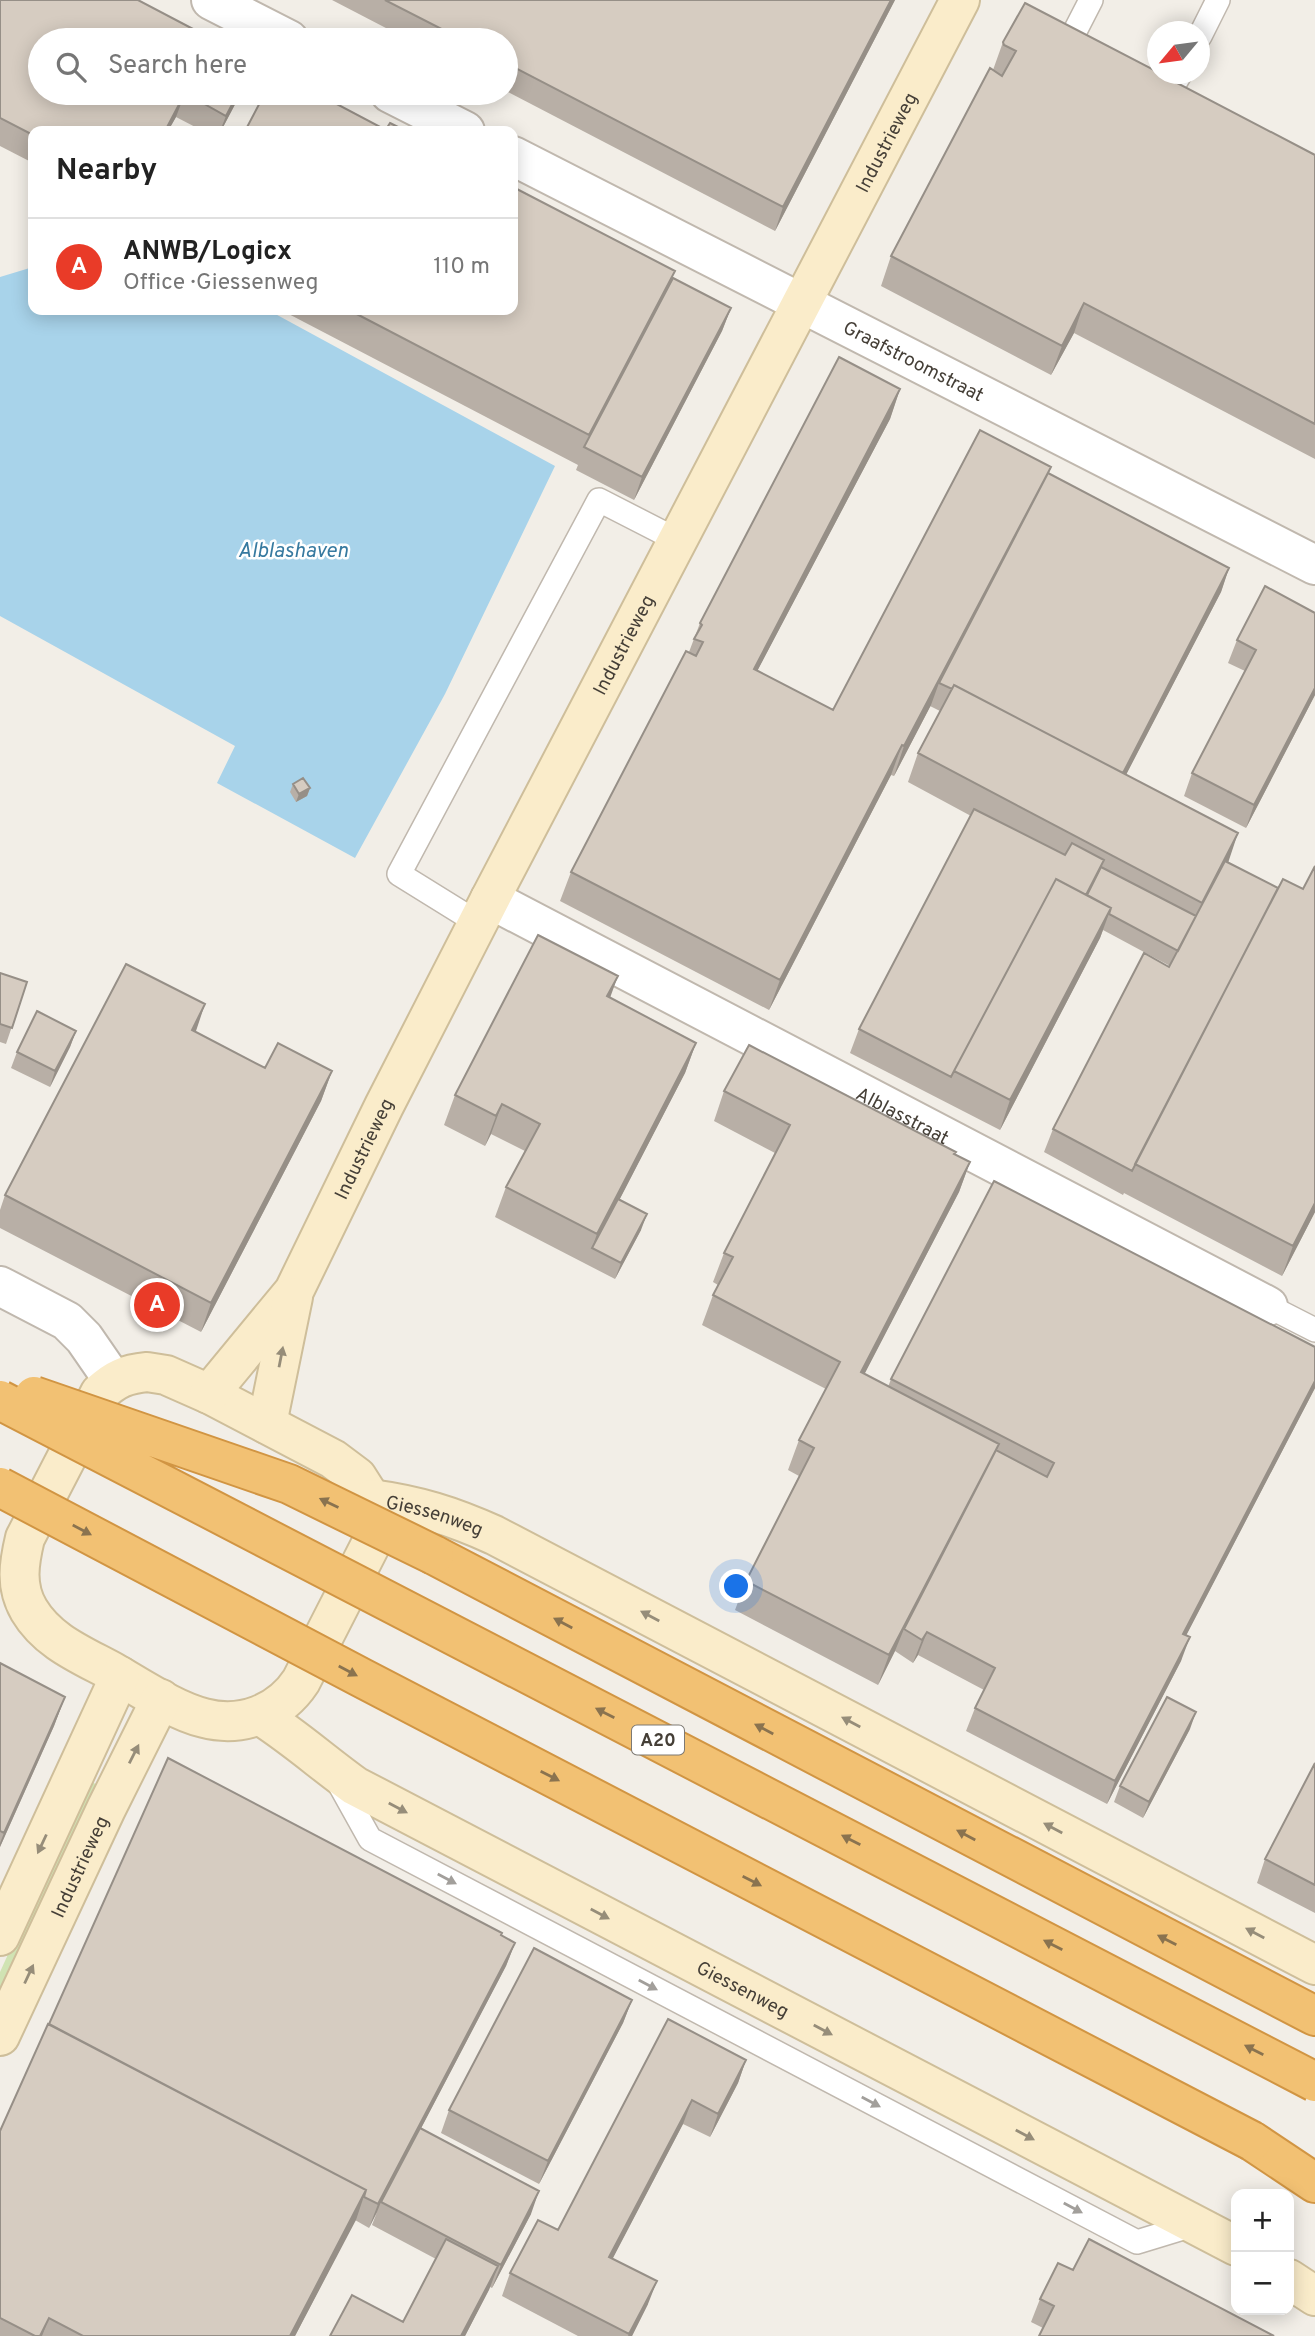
<!DOCTYPE html>
<html lang="en">
<head>
<meta charset="utf-8">
<style>
  body { margin:0; font-family:Overpass,sans-serif; background:#f2f2f2; color:#222 }
  .controls { position:absolute; right:21px; bottom:21px; display:grid; overflow:hidden; border-radius:14px; box-shadow:0 4px 18px #0003 }
  .controls button { width:63px; height:63px; display:grid; place-items:center; padding:0; border:0; border-bottom:2px solid #e0e0e0; background:#fff; color:#222; font:35px sans-serif }
  .compass { position:absolute; left:1147px; top:21px; width:63px; height:63px; border-radius:50%; background:#fff; box-shadow:0 4px 18px #0003; rotate:241deg }
  .you { position:absolute; left:737px; top:1587px; width:24px; height:24px; margin:-18px; border:5px solid #fff; border-radius:50%; background:#1a73e8; box-shadow:0 0 0 10px #1a73e833 }
  .badge { display:grid; place-items:center; width:46px; height:46px; border-radius:50%; background:#e93b28; color:#fff; font-size:23px; font-weight:700 }
  .pin { position:absolute; translate:-50% -50%; border:4px solid #fff; box-shadow:0 2px 7px #0006 }
  .list { margin:0; padding:0; list-style:none }
  h2 { display:flex; justify-content:space-between; align-items:center; height:91px; margin:0; padding:0 28px; font-size:30px }
  h2 small { font-size:23px; font-weight:400; color:#767676 }
  .list li { display:grid; grid-template-columns:46px 1fr auto; gap:21px; align-items:center; box-sizing:border-box; height:98px; padding:0 28px; border-top:2px solid #e0e0e0 }
  .list b { display:block; font-size:26px; white-space:nowrap }
  .list p { margin:0; font-size:23px; white-space:nowrap; color:#767676 }
  .list em { font-size:23px; font-style:normal; color:#767676 }
  .icon { flex:none; width:38px; height:38px; fill:none; stroke:currentColor; stroke-width:2; stroke-linecap:round; stroke-linejoin:round }
  .map { position:relative; flex:none; width:1315px; height:2336px; overflow:hidden }
  .search { position:absolute; background:#fff; box-shadow:0 4px 18px #0003; left:28px; top:28px; width:490px; height:77px; display:flex; align-items:center; gap:18px; box-sizing:border-box; padding:0 24px; border-radius:38px; color:#767676; font-size:26px }
  .panel { position:absolute; background:#fff; box-shadow:0 4px 18px #0003; left:28px; top:126px; width:490px; height:189px; border-radius:14px }
  .map>svg:first-child { display:block }
  .green { fill:#d0e3b3 }
  .water { fill:#a8d3ea }
  .lines { fill:none; stroke-linecap:round; stroke-linejoin:round }
  .lane-casing { stroke:#c0b8ae; stroke-width:26 }
  .street-casing { stroke:#c0b8ae; stroke-width:42 }
  .secondary-casing { stroke:#cebe9a; stroke-width:42 }
  .highway-casing { stroke:#d19543; stroke-width:42 }
  .lane { stroke:#fff; stroke-width:23 }
  .street { stroke:#fff; stroke-width:38 }
  .secondary { stroke:#faecca; stroke-width:38 }
  .highway { stroke:#f2c173; stroke-width:38 }
  .highway-bridge-casing { stroke:#d19543; stroke-width:42; stroke-linecap:butt }
  .highway-bridge { stroke:#f2c173; stroke-width:38 }
  .wall { fill:#b8afa6 }
  .shaded-wall { fill:#968f87 }
  .building { fill:#d6ccc1; stroke:#968f87; stroke-width:2 }
  .oneway { fill:#968d79 }
  .oneway2 { fill:#8a734f }
  .oneway3 { fill:#a29f9b }
  .labels { text-anchor:middle; stroke-width:5; stroke-linejoin:round; paint-order:stroke }
  .shield { fill:#fff; stroke:#7d7973; stroke-width:2 }
  .shield-label { font-size:18px; font-weight:bold; fill:#453f37 }
  .street-label { font-size:19px; fill:#453f37; stroke:#fff }
  .water-label { font-size:21px; font-style:italic; fill:#377aa0; stroke:#fff }
</style>
</head>
<body>
<div class="map">
<svg width="1315" height="2336" viewBox="0 0 1315 2336">
  <rect width="100%" height="100%" fill="#f2eee7"/>
  <path class="green" d="M87,1780l13,6 -100,221v-35z"/>
  <path class="water" d="M33,267v43h235l287,156 -110,228 -90,164 -138,-75 18,-37 -235,-130v-339z"/>
  <g class="lines">
    <g class="lane-casing">
      <path id="lane" d="M1200,36l18,-36
        M1072,37l19,-37
        M1172,88l8,-14
        M478,923l-79,-49 200,-374 80,41
        M1268,1306l47,24
        M336,1778l34,61 767,403 59,-18"/>
    </g>
    <g class="street-casing">
      <g id="street">
        <path d="M211,0l78,40"/>
        <path d="M390,93l75,38"/>
        <path id="s1" d="M513,156l802,409"/>
        <path id="s2" d="M490,899l778,407"/>
        <path d="M0,1286l67,35 17,17 29,42"/>
      </g>
    </g>
    <g class="secondary-casing">
      <g id="secondary">
        <path d="M147,1372l19,3 43,19 124,65 24,18 14,22 5,18 -3,23 -72,141c-21,32 -59,47 -97,37 -29,-7 -65,-31 -91,-46 -31,-17 -65,-30 -84,-62 -14,-24 -10,-47 -4,-72l75,-145c15,-14 26,-19 47,-21z"/>
        <path id="s3" d="M209,1394l85,-103 90,-185 106,-207 470,-899"/>
        <path d="M267,1424l26,-127"/>
        <path id="s4" d="M371,1499c46,6 81,17 123,36l821,430"/>
        <path id="s5" d="M261,1716c33,21 62,47 94,70l881,460"/>
        <path d="M0,1936l120,-260"/>
        <path id="s6" d="M0,2036l106,-227 55,-110"/>
        <path d="M1289,2279l26,17"/>
      </g>
    </g>
    <g class="highway-casing">
      <path id="highway" d="M434,1555l881,461
        M1252,2141l63,42"/>
    </g>
    <use href="#lane" class="lane"/>
    <use href="#street" class="street"/>
    <use href="#secondary" class="secondary"/>
    <use href="#highway" class="highway"/>
    <g class="highway-bridge-casing">
      <path id="highway-bridge" d="M34,1396l255,88 145,71
        M0,1400l1315,682
        M0,1487l362,191 890,463"/>
    </g>
    <use href="#highway-bridge" class="highway-bridge"/>
  </g>
  <path class="wall" d="M0,0l241,93 -20,38h-18l-27,-14 -8,14h-135v32l-33,-17z
    M332,0h563l-120,231 -269,-140v-51h-97z
    M1003,42l312,113v304l-241,-126 -23,42 -170,-89 10,-30 102,-186z
    M673,278l58,30 -9,23 -88,169 -58,-30 2,-5 -297,-155h232z
    M900,389l-10,30 -133,252 76,39 215,-237 181,95 -8,24 -95,182 102,88 50,26 25,1 12,-23v346l-33,64 -158,-83 -1,2 -79,-43 9,-23 117,-163 -67,-36 -3,8 -100,192 -150,-77 9,-24 112,-213 -63,-34 10,-29 22,-42 -10,-5 1,-1 -37,71 -3,-1 -122,235 -209,-109 11,-29 118,-220 11,-29z
    M1315,613v82l-69,133 -62,-32 8,-23 53,-102 -17,-8 9,-23z
    M293,784l17,4 -3,8 -11,6 -6,-10z
    M0,973l27,9 -21,62 -6,-2z
    M610,998l86,45 -11,30 -66,127 22,30 -26,49 -120,-62 11,-30 19,-36 -34,-17 -6,12 -41,-21 11,-30z
    M76,1031l-6,16 -20,40 -39,-19 6,-16z
    M195,1032l70,36 67,3 -11,30 -120,231 -201,-104v-18l5,-15z
    M724,1091l231,63 15,8 -11,30 -95,182 24,13 3,-8 424,-32v41l-129,247 -5,26 -74,143 -141,-73 9,-23 9,-18 -66,-35 -5,8 -18,-12 -17,34 -143,-75 11,-29 53,-105 -11,-6 11,-30 27,-51 -124,-64 11,-30 5,-10 -5,-3 11,-29 51,-100 -61,-32z
    M0,1663l65,34 -11,29 -54,121z
    M1190,1729l-47,89 -29,-16 6,-16z
    M1315,1763v150l-58,-30 8,-24z
    M501,1935l14,8 -9,23 -85,162 110,86 -39,74 -2,-1 -25,49h-135l73,-14 33,-63 -64,-34 5,-13 -8,16 -14,-8 -60,116h-295v-205z
    M632,2000l-9,23 -84,161 -98,-51 8,-23z
    M668,2019l78,41 -8,23 -28,54 -27,-13 -71,135 36,45 -16,32h-54l-76,-40 8,-23 48,-43z
    M1073,2270l-30,58 -12,-6 9,-23z"/>
  <path class="shaded-wall" d="M891,0h4l-120,231 8,-24z
    M185,93l-9,24 -8,14h-3z
    M238,93h3l-20,38h-1l6,-15z
    M1084,303l-10,30 -23,42 11,-29z
    M731,308l-9,23 -88,169 8,-23z
    M900,389l-10,30 -147,279 11,-29z
    M1051,467l-11,30 -101,186 -8,22 -37,71 10,-30z
    M1229,568l-8,24 -109,210 8,-24z
    M1315,688v7l-69,133 8,-23z
    M902,745l-11,30 -122,235 11,-30z
    M310,788l-3,8 -11,6 3,-8z
    M1238,833l-10,30 -31,53 5,-13z
    M1111,908l-11,30 -100,192 10,-30z
    M618,976l-11,30v-10z
    M205,1004l-10,30 -3,-4z
    M76,1031l-6,16 -20,40 5,-16z
    M696,1043l-11,30 -91,176 -2,-1 5,-14z
    M332,1071l-11,30 -120,231 10,-29z
    M502,1104l-11,30 -6,12 11,-30z
    M970,1162l-11,30 -109,210 11,-30z
    M1315,1203v9l-33,64 11,-30z
    M647,1214l-6,16 -26,49 6,-16z
    M1315,1381v7l-140,269 8,-23z
    M999,1444l-11,29 -84,156 -9,22 -17,34 11,-30z
    M927,1632l-9,23 -5,8 9,-23z
    M1190,1637l-9,24 -74,143 8,-23z
    M65,1697l-11,29 -54,121v-4l4,-10z
    M1196,1712l-6,17 -47,89 6,-16z
    M515,1943l-9,23 -124,237 -1,-1 -4,10 -8,16 9,-24z
    M632,2000l-9,23 -84,161 9,-23z
    M746,2060l-8,23 -28,54 8,-23z
    M692,2100l-9,24 -82,157 8,-24z
    M366,2190l-10,30 -61,116h-5z
    M539,2191l-8,23 -39,74 9,-23z
    M498,2266l-9,24 -24,46h-4z
    M657,2281l-9,23 -16,32h-4z
    M49,2318l-7,18h-2z"/>
  <path class="building" d="M0,0h138l76,40h-174v53h198l-12,23 -41,-23 -20,38h-132v4l-33,-17z
    M385,0h506l-108,207 -277,-144v-23h-43z
    M1025,3l133,69v2h2l155,81v269l-231,-121 -22,43 -171,-90 99,-188 12,8 14,-25 -12,-6 -1,-3z
    M265,93h51l70,37 -1,1h-140z
    M390,123l16,8h-21z
    M513,187l162,84 -86,164 -240,-125h164z
    M673,278l58,30 -89,169 -58,-30z
    M839,357l61,32 -146,280 79,41 147,-280 71,37 -147,279 -2,-1 -122,235 -209,-108 115,-221 10,5 7,-14 -9,-3 8,-14 -2,-2z
    M1048,473l181,95 -106,205 -169,-88 -2,4 -13,-6z
    M1265,586l50,27v75l-61,117 -62,-32 64,-123 -19,-10z
    M954,685l284,148 -36,70 -284,-150z
    M303,778l7,10 -11,6 -6,-10z
    M974,809l91,46 7,-12 32,17 -18,35 -30,-16 -102,192 -3,6 -92,-48z
    M1225,861l53,27 -146,283 -79,-42 91,-176 25,14z
    M1315,866v337l-22,43 -158,-82 148,-285 20,10z
    M1101,867l95,49 -18,35 -69,-37 2,-6 -24,-13z
    M1056,879l55,29 -101,192 -56,-29z
    M538,935l80,41 -11,20 89,47 -99,191 -91,-47 34,-63 -38,-20 -6,12 -41,-21z
    M126,964l79,40 -13,26 73,38 13,-25 54,28 -121,232 -206,-108z
    M0,973l27,9 -15,46 -12,-4z
    M37,1011l39,20 -21,40 -38,-19z
    M749,1045l207,107 -2,2 16,8 -109,210 138,72 -110,211 -143,-74 68,-133 -15,-8 41,-78 -127,-67 20,-38 -9,-4 66,-128 -66,-34z
    M994,1181l321,166v34l-132,253 7,3 -75,144 -140,-73 20,-40 -68,-36 -5,8 -18,-11 92,-179 51,27 7,-14 -163,-84z
    M618,1199l29,15 -26,49 -29,-15z
    M0,1663l65,34 -61,136 -4,-2z
    M1167,1697l29,15 -47,90 -29,-16z
    M168,1758l334,175 -1,2 14,8 -137,261 -14,-7 2,-7 -317,-166z
    M1315,1763v122l-50,-26z
    M534,1948l98,52 -84,161 -99,-51z
    M668,2019l78,41 -28,54 -26,-14 -83,157 48,24 -28,53 -119,-61 28,-53 20,10z
    M48,2024l318,166 -76,146h-207l-34,-18 -9,18h-5l-35,-18v-187z
    M420,2128l119,63 -38,74 -120,-63z
    M446,2239l52,27 -37,70h-131l22,-41 51,27z
    M1089,2239l185,97h-235l15,-30 -14,-7 18,-36 15,7z"/>
  <defs><path id="oneway-solid" d="M-6-.8H1V-3.2L6.5 0L1 3.2V.8H-6Z" transform="scale(1.75)"/></defs>
  <g class="oneway">
    <use href="#oneway-solid" transform="translate(281 1357) rotate(-79)"/>
    <use href="#oneway-solid" transform="translate(650 1616) rotate(-152)"/>
    <use href="#oneway-solid" transform="translate(851 1722) rotate(-152)"/>
    <use href="#oneway-solid" transform="translate(134 1754) rotate(-63)"/>
    <use href="#oneway-solid" transform="translate(398 1808) rotate(28)"/>
    <use href="#oneway-solid" transform="translate(1053 1828) rotate(-152)"/>
    <use href="#oneway-solid" transform="translate(42 1844) rotate(115)"/>
    <use href="#oneway-solid" transform="translate(600 1914) rotate(28)"/>
    <use href="#oneway-solid" transform="translate(1255 1933) rotate(-152)"/>
    <use href="#oneway-solid" transform="translate(29 1974) rotate(-65)"/>
    <use href="#oneway-solid" transform="translate(823 2030) rotate(28)"/>
    <use href="#oneway-solid" transform="translate(1025 2135) rotate(28)"/>
  </g>
  <g class="oneway2">
    <use href="#oneway-solid" transform="translate(329 1503) rotate(-154)"/>
    <use href="#oneway-solid" transform="translate(82 1530) rotate(28)"/>
    <use href="#oneway-solid" transform="translate(563 1623) rotate(-152)"/>
    <use href="#oneway-solid" transform="translate(348 1671) rotate(28)"/>
    <use href="#oneway-solid" transform="translate(605 1713) rotate(-153)"/>
    <use href="#oneway-solid" transform="translate(764 1729) rotate(-152)"/>
    <use href="#oneway-solid" transform="translate(550 1776) rotate(27)"/>
    <use href="#oneway-solid" transform="translate(966 1835) rotate(-152)"/>
    <use href="#oneway-solid" transform="translate(851 1840) rotate(-153)"/>
    <use href="#oneway-solid" transform="translate(752 1881) rotate(27)"/>
    <use href="#oneway-solid" transform="translate(1167 1940) rotate(-153)"/>
    <use href="#oneway-solid" transform="translate(1053 1945) rotate(-153)"/>
    <use href="#oneway-solid" transform="translate(1254 2050) rotate(-153)"/>
  </g>
  <g class="oneway3">
    <use href="#oneway-solid" transform="translate(447 1879) rotate(28)"/>
    <use href="#oneway-solid" transform="translate(648 1985) rotate(28)"/>
    <use href="#oneway-solid" transform="translate(871 2102) rotate(28)"/>
    <use href="#oneway-solid" transform="translate(1073 2208) rotate(28)"/>
  </g>
  <g class="labels">
    <rect class="shield" x="632" y="1725.5" width="52" height="29" rx="5"/>
    <g class="shield-label">
      <text x="658" y="1746">A20</text>
    </g>
    <g class="street-label">
      <text dy="7" stroke="none"><textPath href="#s3" startOffset="1426">Industrieweg</textPath></text>
      <text dy="7" stroke="none"><textPath href="#s1" startOffset="450">Graafstroomstraat</textPath></text>
      <text dy="7" stroke="none"><textPath href="#s3" startOffset="859">Industrieweg</textPath></text>
      <text dy="7" stroke="none"><textPath href="#s2" startOffset="466">Alblasstraat</textPath></text>
      <text dy="7" stroke="none"><textPath href="#s3" startOffset="292">Industrieweg</textPath></text>
      <text dy="7" stroke="none"><textPath href="#s4" startOffset="66">Giessenweg</textPath></text>
      <text dy="7" stroke="none"><textPath href="#s6" startOffset="187">Industrieweg</textPath></text>
      <text dy="7" stroke="none"><textPath href="#s5" startOffset="555">Giessenweg</textPath></text>
    </g>
    <g class="water-label">
      <text x="293" y="557">Alblashaven</text>
    </g>
  </g>
</svg>
<div class="controls">
<button>+</button>
<button>−</button>
</div>
<svg class="compass" viewBox="-18 -18 36 36"><path d="M0-13l5 13h-10z" fill="#e53935"/><path d="M0 13l5-13h-10z" fill="#767676"/></svg>
<div class="you"></div>
<div class="pin badge" style="left:157px;top:1305px">A</div>
<div class="search"><svg class="icon" aria-label="search" viewBox="0 0 24 24"><circle cx="10" cy="10" r="6"/><path d="M15 15l6 6"/></svg>Search here</div>
<section class="panel">
<h2>Nearby<small></small></h2>
<ul class="list">
<li><span class="badge">A</span><div><b>ANWB/Logicx</b><p>Office · Giessenweg</p></div><em>110 m</em></li>
</ul>
</section>
</div>
</body>
</html>
